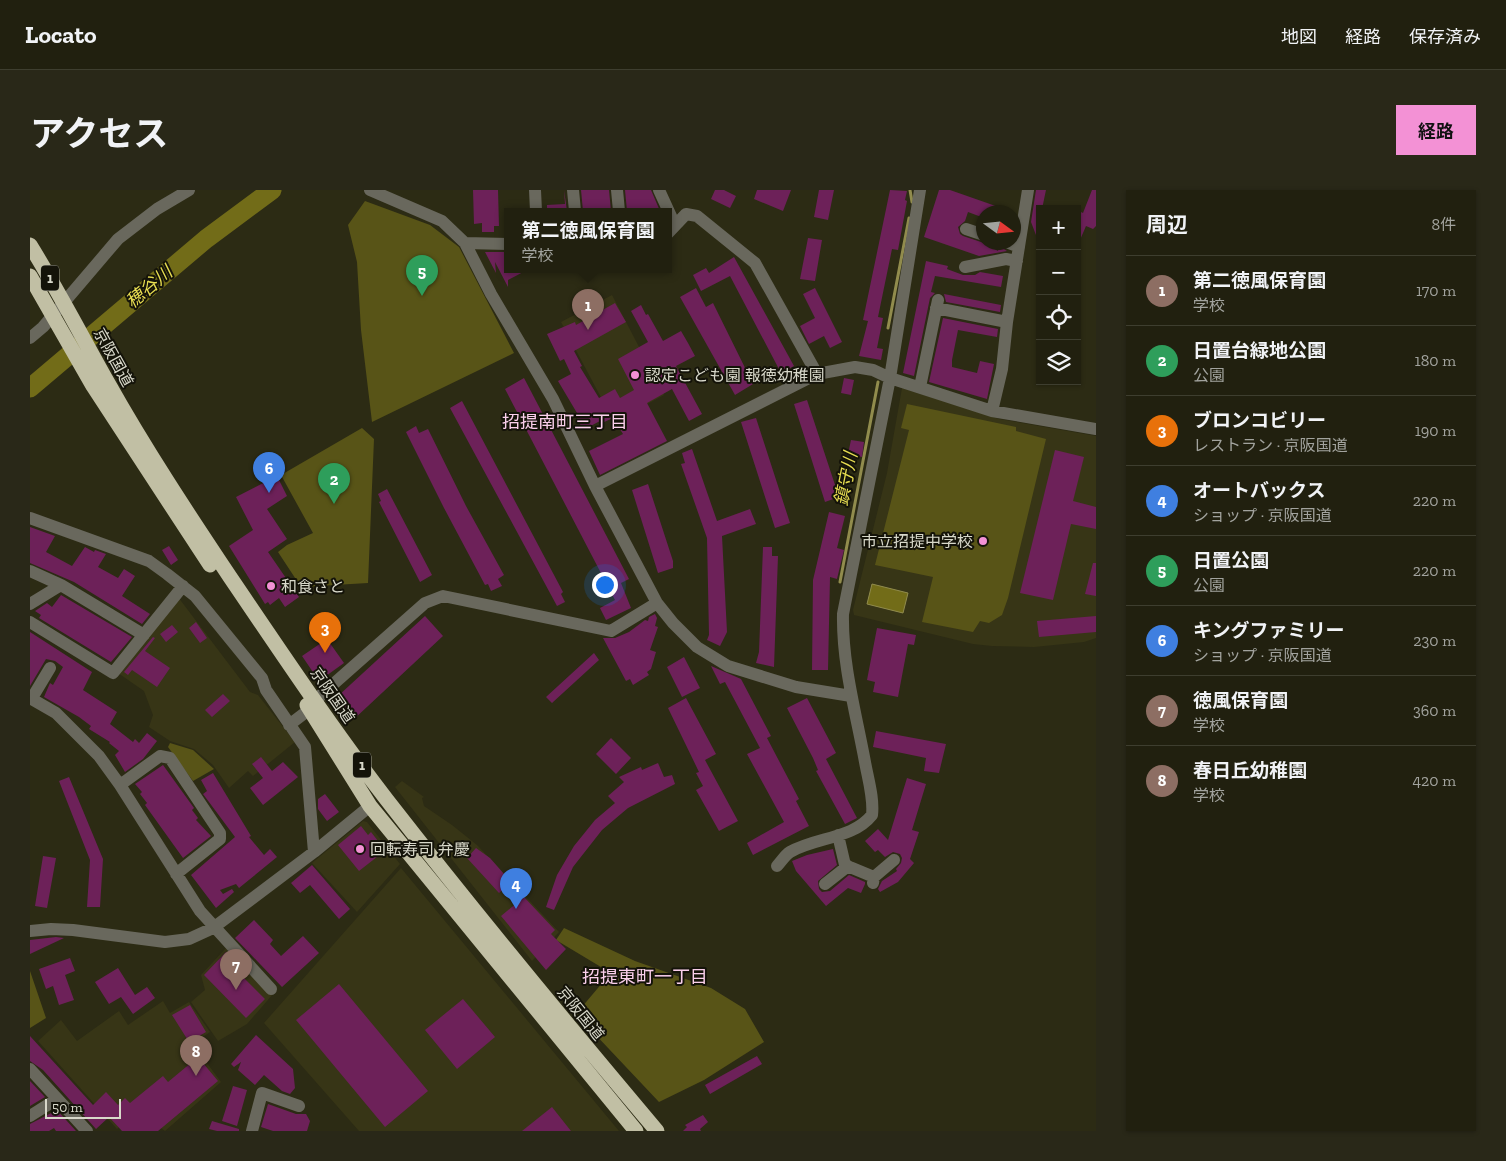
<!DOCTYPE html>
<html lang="ja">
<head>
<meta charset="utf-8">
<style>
  body { margin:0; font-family:"Zilla Slab","Noto Sans JP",serif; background:#292818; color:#f1f3f6 }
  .controls { position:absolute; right:15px; top:15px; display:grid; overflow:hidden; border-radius:0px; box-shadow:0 1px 4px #0004 }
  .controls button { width:45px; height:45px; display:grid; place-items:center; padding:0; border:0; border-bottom:1px solid #3e3e2f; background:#21200f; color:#f1f3f6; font:25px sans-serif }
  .compass { position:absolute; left:946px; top:15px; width:45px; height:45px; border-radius:50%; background:#21200f; box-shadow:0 1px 4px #0004; rotate:105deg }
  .scale { position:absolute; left:15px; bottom:12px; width:76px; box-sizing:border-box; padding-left:5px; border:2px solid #d8d8ca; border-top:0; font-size:14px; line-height:18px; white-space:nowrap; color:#d8d8ca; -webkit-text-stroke:4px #141309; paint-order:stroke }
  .you { position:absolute; left:574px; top:394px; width:18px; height:18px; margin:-12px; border:4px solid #fff; border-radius:50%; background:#1a73e8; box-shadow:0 0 0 8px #1a73e833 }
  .badge { display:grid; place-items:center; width:32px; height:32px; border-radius:50%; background:#f391d5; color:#fff; font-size:16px; font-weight:700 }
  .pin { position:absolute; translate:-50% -41px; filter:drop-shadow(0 1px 2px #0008) }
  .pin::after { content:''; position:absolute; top:26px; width:18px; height:15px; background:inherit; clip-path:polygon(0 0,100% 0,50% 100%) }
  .popup { position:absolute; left:474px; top:18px; width:168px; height:65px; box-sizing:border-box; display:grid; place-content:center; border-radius:0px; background:#21200f; filter:drop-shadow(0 1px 4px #0005); font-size:16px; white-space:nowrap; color:#a2a39e }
  .popup b { font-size:19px; color:#f1f3f6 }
  .popup::after { content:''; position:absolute; left:50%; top:100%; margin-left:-10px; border:10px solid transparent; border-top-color:#21200f }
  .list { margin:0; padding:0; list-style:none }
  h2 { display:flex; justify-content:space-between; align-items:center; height:65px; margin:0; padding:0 20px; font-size:21px }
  h2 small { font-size:16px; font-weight:400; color:#a2a39e }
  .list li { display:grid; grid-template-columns:32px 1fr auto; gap:15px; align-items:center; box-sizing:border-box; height:70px; padding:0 20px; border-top:1px solid #3e3e2f }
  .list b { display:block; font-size:19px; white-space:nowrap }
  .list p { margin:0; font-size:16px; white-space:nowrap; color:#a2a39e }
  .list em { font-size:16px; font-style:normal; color:#a2a39e }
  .icon { flex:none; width:28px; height:28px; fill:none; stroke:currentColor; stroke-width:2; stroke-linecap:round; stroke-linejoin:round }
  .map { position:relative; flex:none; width:1066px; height:941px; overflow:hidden; border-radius:0px }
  header { display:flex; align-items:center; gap:30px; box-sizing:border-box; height:70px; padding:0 25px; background:#21200f; border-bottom:1px solid #3e3e2f }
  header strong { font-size:24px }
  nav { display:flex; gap:28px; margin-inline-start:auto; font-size:18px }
  .intro { display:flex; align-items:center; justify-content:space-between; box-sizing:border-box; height:120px; padding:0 30px }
  h1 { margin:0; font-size:35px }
  .button { padding:12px 22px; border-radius:0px; background:#f391d5; color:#111; font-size:18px; font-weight:700 }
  main { display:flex; gap:30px; padding:0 30px }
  aside { flex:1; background:#21200f; border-radius:0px; box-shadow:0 1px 4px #0004 }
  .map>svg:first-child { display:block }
  .built { fill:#373516 }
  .green { fill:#585417 }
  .water { fill:#726c18; stroke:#918c4d }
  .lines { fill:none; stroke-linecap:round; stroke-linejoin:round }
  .stream { stroke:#918c4d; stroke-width:3 }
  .river { stroke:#726c18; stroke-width:19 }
  .building { fill:#6d2159 }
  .minor { stroke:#69685d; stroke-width:12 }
  .highway { stroke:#c1bfa4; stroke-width:15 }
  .poi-dot { fill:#f391d5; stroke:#141309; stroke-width:2 }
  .labels { text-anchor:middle; stroke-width:4; stroke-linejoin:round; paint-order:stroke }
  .shield { fill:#141309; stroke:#9d9d90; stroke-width:1 }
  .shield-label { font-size:15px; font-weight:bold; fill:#d8d8ca }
  .street-label { font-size:16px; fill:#d8d8ca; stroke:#141309 }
  .poi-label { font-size:16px; fill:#d8d8ca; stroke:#141309; text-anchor:start }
  .water-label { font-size:18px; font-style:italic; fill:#e6dc51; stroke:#141309 }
  .neighbourhood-label { font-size:18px; fill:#facfeb; stroke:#141309 }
</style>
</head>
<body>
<header>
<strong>Locato</strong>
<nav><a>地図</a><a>経路</a><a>保存済み</a></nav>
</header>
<div class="intro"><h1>アクセス</h1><a class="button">経路</a></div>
<main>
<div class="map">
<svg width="1066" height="941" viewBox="0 0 1066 941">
  <rect width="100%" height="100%" fill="#2c2b14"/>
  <path class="built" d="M582,105l52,100 -50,27 -53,-100z
    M872,198l97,31 97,17v202l-12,4 -50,5 -42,-1 -19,-2 -119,-29 -1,-5 34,-137z
    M148,407l72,95 8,3 37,47 -42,34 -5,-5 -19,17 -16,-23 -19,-16 -24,-8 -21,-14 4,-12 -9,-24 -26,-18z
    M372,591l22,16 -2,1 2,8 28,19 25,20 82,87 -27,29 -137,-174z
    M333,631l4,1 33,42 -43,48 -45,-49z
    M371,678l218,263h-260l-95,-108z
    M197,757l46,47 -26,30 -29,17 -27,-39 14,-12 -4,-15z
    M133,811l7,12 19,-11 21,30 -13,9 7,9 -3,5 20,27 -56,49 -29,-21 -19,19 -79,-88 23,-21 16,21 42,-30 9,14z"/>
  <path class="green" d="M335,11l65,24 29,22 55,106 -142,69 -11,-92 -4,-68 -9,-37z
    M877,214l109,23v4l30,8 -38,159 -6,17 -13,8 -9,-2 -7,11 -51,-10 11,-45 -58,-12 34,-135 -8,-2z
    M332,238l12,11 -6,144 -67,4 -23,-35 9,-7 26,-12 -32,-58z
    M140,553l23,7 21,19 -21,12 -25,-34z
    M534,738l71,33 76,27 34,21 19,33 -60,38 -45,22 -83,-88 27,-32 -2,-15 -45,-27z
    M0,781l16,47 -16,10z"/>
  <path class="water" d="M842,394l36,9 -5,20 -36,-9z"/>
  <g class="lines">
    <path class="stream" d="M880,0l2,12
      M858,138l21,-110
      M810,392l38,-200"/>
    <path class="river" d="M0,198l176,-149 66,-49"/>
  </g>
  <path class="building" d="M443,0h25l1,36h-5v6h-12v-9l-8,1z
    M534,0l3,21h-20v-6l18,-1z
    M551,0h28l2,21h-28z
    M595,0h26l9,21h-33z
    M685,0h9l12,6 -6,12 -19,-9z
    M727,0h34l-8,21 -29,-12z
    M789,0h15l-6,30 -14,-3z
    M860,0l17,1 -2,9 2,1 -9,49 -6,-1 -14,68 5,1 -6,30 6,1 -2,11 -22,-4 9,-35 -5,-1z
    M909,0h11l60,21 -26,1v6l-16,-6 -3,9 -7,6 2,7 3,2 21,7 14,8 1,-5 8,5 -28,5 -55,-19z
    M1006,0h10l-4,19h-2l-1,34 -8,-21z
    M1062,0h4v36l-3,3 -7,-3 -9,21v-27l4,-8 2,1z
    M778,48l14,2 -7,41 -15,-2z
    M455,62h22l1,17h21l-21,11v7l-13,-25 1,11z
    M704,67l60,109 -13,7 -51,-97 -29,15 -8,-16 13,-7 3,5z
    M896,71l22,5 -1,3 16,6h12l5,-3 23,4 -2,11 -66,-11 -4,16 4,1 -5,5 -16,78 -11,-3z
    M666,98l10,19 7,-4 40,81 -18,11 -55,-98z
    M785,98l27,54 -12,6 -6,-12 -15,8 -9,-18 15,-8 -12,-24z
    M914,104l57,11 -1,7 -54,-10z
    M585,113l11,19 -52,29 8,15 -2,1 19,31 16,-9 5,9 14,-8 -16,-31 30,-17 -17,-31 10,-6 5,10 2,-1 15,27 18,-10 7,12 7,13 -19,10 26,48 -13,7 -17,-32 -25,14 20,38 -67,34 -11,-24 34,-17 -10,-16 -11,5 -2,-2 -17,9 -8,-16 2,-1 -19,-32 13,-7 -7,-15 -4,2 -13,-27 28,-12 1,3z
    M913,128l55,11 -1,8 -39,-7 -6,30v7l25,6 3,-12 14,3 -7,35 -58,-17z
    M494,188l105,201 -8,4 10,25 -25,12 -6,-12 15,-8 -110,-211z
    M814,188l10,2 -3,15 -10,-2z
    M777,210l32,97 -14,5 -31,-98z
    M432,211l101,191 -2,2 4,8 -8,4 -107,-198z
    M726,228l34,105 -15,5 -34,-106z
    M386,236l3,7 9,-4 38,77 38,69 -6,4 4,7 -11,5 -3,-7 -3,1 -41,-77 -38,-76z
    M821,250l13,2 -2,15 -14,-3z
    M662,259l25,72 33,-12 6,15 -34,12 5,96 -7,14 -13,-6 2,-5 -2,-97 -26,-74 4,-1 -3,-10z
    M1025,260l29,7 -11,44 23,6v22l-25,-5 -18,76 -33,-7z
    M247,286l10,20 -20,13 20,30 -19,13 31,45 -14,10 -6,-9 -9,7 -2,-3 -3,2 -36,-58 24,-16 -17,-33z
    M618,294l25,77v7l-15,5 -26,-83z
    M357,299l45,86 -12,7 -41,-80 2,-1 -3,-7z
    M799,322l16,4 -8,32 7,2 -7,29 -7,-2 -2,93h-16l1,-90z
    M0,337l25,9 -9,16 26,14 13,-19 9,5 1,-2 11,4 -8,13 20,11 6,-9 11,7 -13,20 28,18 -8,10 -68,-42 -44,-19z
    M139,356l9,14 -7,5 -9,-15z
    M733,357h9v9h6l-4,111 -18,-4 3,-11z
    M1063,373h3v33l-11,-2z
    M31,405l71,42 -21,25 -72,-44 2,-3 -6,-4 12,-8 5,4z
    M625,424l2,4 -2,8 3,1 -8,23 6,2 -5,17 -4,3 2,3 -16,10 -3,-6 -4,2 -23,-43h12l14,-6 16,-12 3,1 1,-4z
    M395,426l18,20 -90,84 -15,-24z
    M1066,426v16l-57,5 -2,-16z
    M166,432l11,16 -7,5 -11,-15z
    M142,435l6,7 -12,10 -6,-8z
    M847,438l39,7 -2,10 -6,-1 -10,53 -25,-5 2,-10 -8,-2z
    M0,442l62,40 -9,18 34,22 -7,12 23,18 2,-3 4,4 8,-10 10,8 -14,18 -18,13 -10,-17 4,-4 -10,-8 1,-1 -21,-13 2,-3 -12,-9 -35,-20 6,-14 3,2 10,-18 -8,-6 -9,-2 -16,27z
    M123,447l2,1 -10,13 25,17 -13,19 -25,-17 -4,5 -4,-3z
    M297,449l17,24 -25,18 -17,-25z
    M564,463l5,7 -47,43 -6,-6z
    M654,467l16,31 -18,9 -15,-30z
    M681,476l30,13 30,57 -4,2 32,61 -3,2 13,25 -56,29 -6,-12 37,-21 -37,-68 13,-6 -35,-66 -5,2z
    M193,504l7,7 -18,16 -7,-7z
    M656,508l30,56 -11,6 33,61 -19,10 -23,-41 7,-4 -7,-13 3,-1 -31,-64z
    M777,508l29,55 -10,6 31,59 -12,6 -29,-53 2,-1 -5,-12 -26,-50z
    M846,541l70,13 -7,29 -15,-2 2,-13 -53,-11z
    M581,548l20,20 -15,16 -20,-20z
    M231,567l11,14 11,-9 15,15 -35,28 -13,-17 13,-10 -11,-14z
    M628,573l6,14 8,-2 3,9 -47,24 -26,22 -29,37 -19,43 -8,-3 11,-32 17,-29 21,-26 20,-17 -7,-7 16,-14 -5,-5 22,-10 1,3z
    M133,575l31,43 -2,2 6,8 -2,2 15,16 -28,22 -38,-53 2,-2 -7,-9 2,-2 -7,-8z
    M183,583l38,63 -2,1 15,18 6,-6 7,8 -38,31 -3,-4 -16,6 3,4 9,-5 2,3 -18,16 -25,-33 44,-38 -32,-43 4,-3 -6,-11z
    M39,587l34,82 -3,48h-13l3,-47 -31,-79z
    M877,588l19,6 -14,46 7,2 -9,27 4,4 -16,19 -18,10 -2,-3 4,-8 15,-10 -1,-2 5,-6 1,-5 -2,-4 -7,-2 -8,5 -7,-7 -3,2 -10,-11 13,-12 10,11z
    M295,604l14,18 -12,9 -9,-12v-10z
    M331,636l7,9 3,-3 7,9 -4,3 8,9 -23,18 -21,-26z
    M446,658l14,10 21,24 -12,11 -32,-35z
    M803,659l4,16 -19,16 1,8 3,3 8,-1 19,-16 16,7v2l-4,9 -13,-5 -22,18 -30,-35 -4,-10 15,-6z
    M13,666l13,2 -9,50 -12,-2z
    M282,675l38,44 -11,10 -29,-34 -10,8 -9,-10z
    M494,707l31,33 -4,4 15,15 -20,21 -45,-54z
    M224,730l19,20 -3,4 11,12 22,-20 16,17 -37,34 -47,-49z
    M26,747l8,1 -34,16v-14z
    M196,762l21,23 -3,3 21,21 -19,19 -42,-43z
    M40,768l5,13 -10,4 9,25 -15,5 -6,-19 -7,3 -7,-20z
    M88,778l17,27 12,-8 8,11 -22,16 -12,-17 -12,7 -14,-22z
    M309,794l89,107 -43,36 -89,-107z
    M433,809l32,38 -38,32 -32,-39z
    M160,815l16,27 -17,10 -17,-27z
    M226,845l37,34 2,19 -5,6 -8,-3 -18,-16 -9,10 -17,-15 3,-8 -7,5 -3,-3z
    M0,846l63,69 13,-13 12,13 7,-7 5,5 33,-27 5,6 30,-25 20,24 -60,50h-36l-13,-14 -13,12 -53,-59 -13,-9z
    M727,866l5,8 -52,30 -5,-9z
    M0,891l15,16 -15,9z
    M203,896l14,4 -10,36 -15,-5z
    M238,914l28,10h10l4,7 -3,10h-34l-12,-4z
    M522,917l19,24h-49z
    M27,920l19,21h-20l-2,-3 -5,3h-19v-7z
    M673,925l5,7 -8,7 1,2h-18l4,-4 -2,-2z
    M182,931l27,8v2h-22l-8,-2z"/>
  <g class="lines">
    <path class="minor" d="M340,0l72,31 23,22 26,51 62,105 42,87 62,117 16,20 24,24 31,19 68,21 55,9
      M505,0l1,21
      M543,0l2,21
      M587,0l2,21
      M629,0l16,35
      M936,39l18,6
      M638,43l18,-19 11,2 58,47 62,111
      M976,52l13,5
      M435,53l43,1
      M935,77l41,-8 11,2
      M906,118l71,14
      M0,148l13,-11 75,-88 39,-30 32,-19
      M890,197l18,-87
      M962,221l10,-42 5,-47 21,-132
      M565,296l222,-112 38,-7 18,3 17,8 102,33 104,18
      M0,328l119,43 18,13 28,22 67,82 4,12 39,57 9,105
      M0,381l31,14 83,50
      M0,414l31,-19
      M0,432l83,51 70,-87
      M0,508l26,15 43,43 21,29 80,126 71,78
      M2,508l18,-30
      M259,535l21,-16 11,-14 104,-92 18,-7 168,35 46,-28
      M90,595l40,-29 10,2 50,75v6l-44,35
      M808,645l7,30 29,12
      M747,676c4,-4 8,-11 13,-14 26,-15 63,-13 82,-37 2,-17 -4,-36 -7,-53 -9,-49 -23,-98 -22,-148l47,-236 30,-188
      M843,693l1,-6 20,-17
      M795,694l23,-18
      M0,741l21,-2 22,1 92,12 24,-3 24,-11 101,-76 56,-46
      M0,879l57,62
      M0,926l27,-17
      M222,941l10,-38 37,13"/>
    <path class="highway" d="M0,55c28,45 52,92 78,138 37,66 80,131 122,194 51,75 102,152 157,223 88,113 178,222 270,331
      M0,86l63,110 117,179
      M277,515l63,101 266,325"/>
  </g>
  <g class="poi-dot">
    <circle cx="605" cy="185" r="5"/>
    <circle cx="953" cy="351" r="5"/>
    <circle cx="241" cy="396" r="5"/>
    <circle cx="330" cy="659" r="5"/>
  </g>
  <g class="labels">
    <g class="shield">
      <rect x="11" y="75.5" width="18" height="25" rx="4"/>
      <rect x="323" y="562.5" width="18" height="25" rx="4"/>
    </g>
    <g class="shield-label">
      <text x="20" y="93">1</text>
      <text x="332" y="580">1</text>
    </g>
    <g class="street-label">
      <text transform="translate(84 167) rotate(61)" y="6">京阪国道</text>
      <text transform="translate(303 505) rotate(55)" y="6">京阪国道</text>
      <text transform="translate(551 823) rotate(51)" y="6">京阪国道</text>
    </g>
    <g class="poi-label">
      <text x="615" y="191">認定こども園 報徳幼稚園</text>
      <text x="943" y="357" text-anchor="end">市立招提中学校</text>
      <text x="251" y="402">和食さと</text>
      <text x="340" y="665">回転寿司 弁慶</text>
    </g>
    <g class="water-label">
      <text transform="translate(119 97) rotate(-40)" y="6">穂谷川</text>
      <text transform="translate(816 289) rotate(-79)" y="6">鎮守川</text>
    </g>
    <g class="neighbourhood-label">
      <text x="535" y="238">招提南町三丁目</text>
      <text x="615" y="793">招提東町一丁目</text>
    </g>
  </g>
</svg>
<div class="controls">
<button>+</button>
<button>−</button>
<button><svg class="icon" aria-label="locate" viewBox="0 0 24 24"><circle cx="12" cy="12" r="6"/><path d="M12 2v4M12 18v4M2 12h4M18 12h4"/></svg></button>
<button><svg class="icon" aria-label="layers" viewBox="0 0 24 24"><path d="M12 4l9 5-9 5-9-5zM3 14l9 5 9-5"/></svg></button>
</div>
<svg class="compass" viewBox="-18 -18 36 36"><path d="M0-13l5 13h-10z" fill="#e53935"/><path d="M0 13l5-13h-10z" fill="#a2a39e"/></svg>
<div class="scale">50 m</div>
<div class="you"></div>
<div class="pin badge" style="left:558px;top:140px;background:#8d6e63">1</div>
<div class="popup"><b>第二徳風保育園</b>学校</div>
<div class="pin badge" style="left:304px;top:314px;background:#2e9e5b">2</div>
<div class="pin badge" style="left:295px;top:463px;background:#e8710a">3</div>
<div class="pin badge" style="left:486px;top:719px;background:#3f7fe0">4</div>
<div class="pin badge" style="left:392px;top:106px;background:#2e9e5b">5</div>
<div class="pin badge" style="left:239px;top:303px;background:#3f7fe0">6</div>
<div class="pin badge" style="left:206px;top:800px;background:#8d6e63">7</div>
<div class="pin badge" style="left:166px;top:886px;background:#8d6e63">8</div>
</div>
<aside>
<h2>周辺<small>8件</small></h2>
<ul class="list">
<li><span class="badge" style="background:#8d6e63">1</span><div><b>第二徳風保育園</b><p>学校</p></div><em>170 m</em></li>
<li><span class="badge" style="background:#2e9e5b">2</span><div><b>日置台緑地公園</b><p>公園</p></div><em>180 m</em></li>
<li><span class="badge" style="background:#e8710a">3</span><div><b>ブロンコビリー</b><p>レストラン · 京阪国道</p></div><em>190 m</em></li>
<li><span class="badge" style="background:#3f7fe0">4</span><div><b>オートバックス</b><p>ショップ · 京阪国道</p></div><em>220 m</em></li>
<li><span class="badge" style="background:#2e9e5b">5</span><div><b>日置公園</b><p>公園</p></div><em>220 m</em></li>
<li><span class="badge" style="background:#3f7fe0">6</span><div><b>キングファミリー</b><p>ショップ · 京阪国道</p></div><em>230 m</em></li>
<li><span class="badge" style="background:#8d6e63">7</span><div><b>徳風保育園</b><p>学校</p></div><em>360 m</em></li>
<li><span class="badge" style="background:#8d6e63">8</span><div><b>春日丘幼稚園</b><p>学校</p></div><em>420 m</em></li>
</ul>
</aside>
</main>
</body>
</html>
